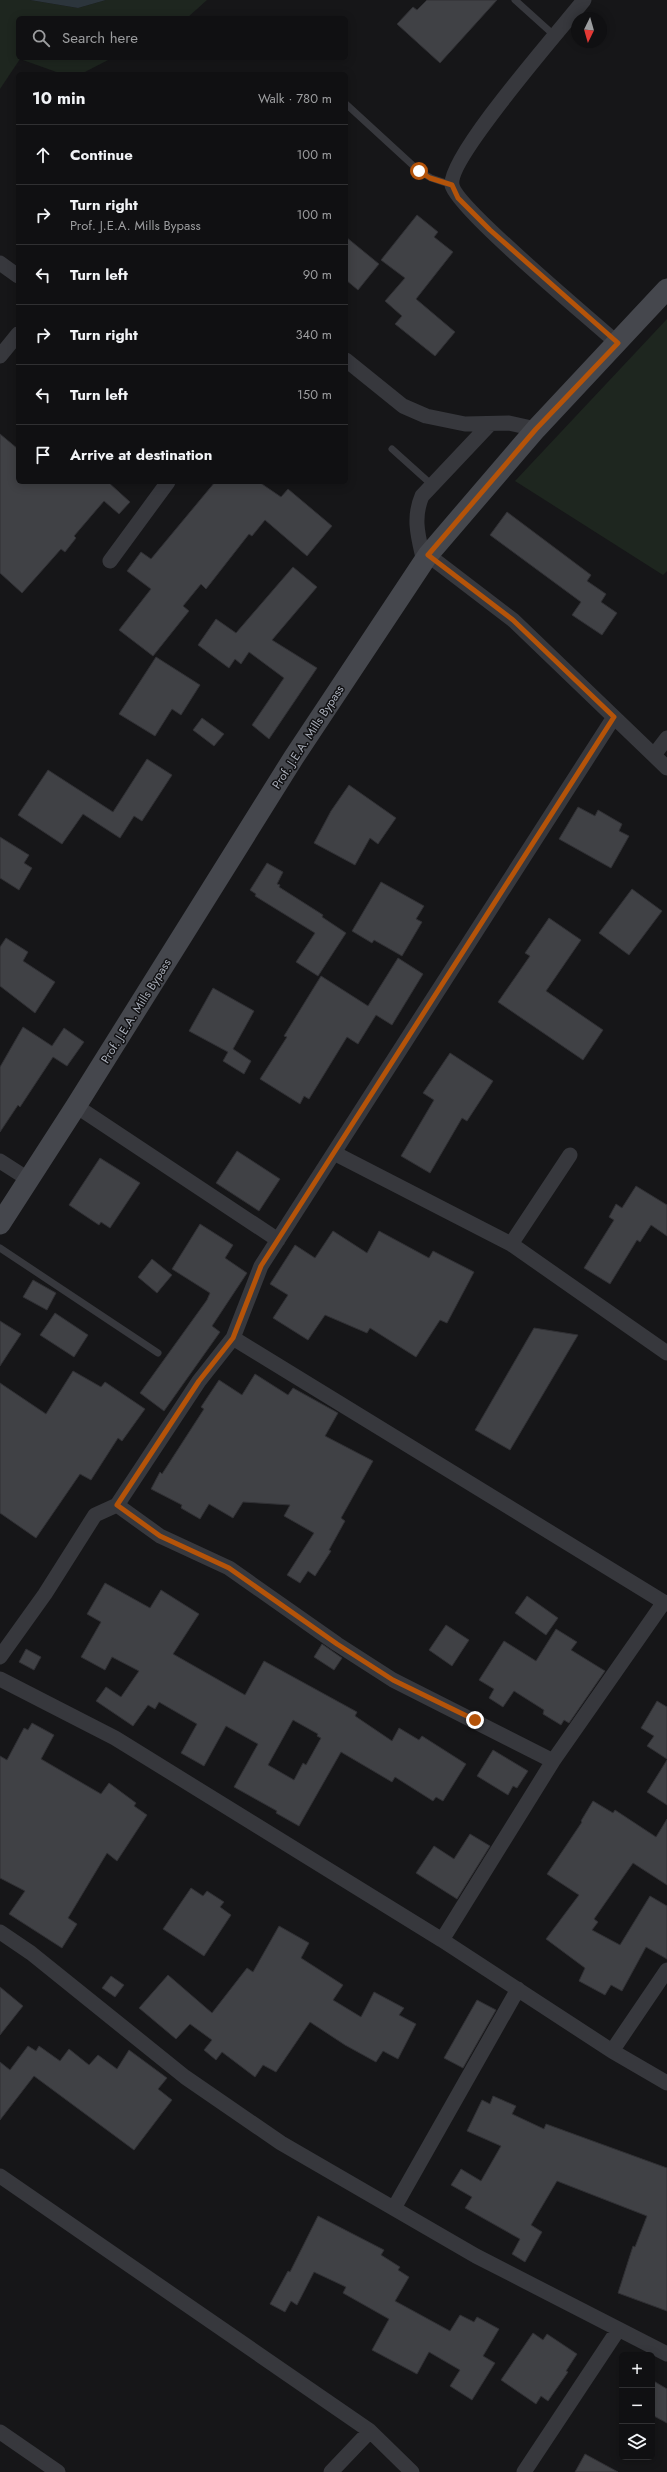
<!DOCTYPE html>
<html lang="en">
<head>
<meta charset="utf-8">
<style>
  body { margin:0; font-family:Jost,sans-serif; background:#19191b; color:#f1f3f6 }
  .controls { position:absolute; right:12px; bottom:12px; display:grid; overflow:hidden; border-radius:6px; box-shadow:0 2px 10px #0003 }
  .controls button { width:36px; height:36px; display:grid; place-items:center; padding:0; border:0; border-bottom:1px solid #303032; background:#101012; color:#f1f3f6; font:20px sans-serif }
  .compass { position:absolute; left:571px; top:12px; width:36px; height:36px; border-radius:50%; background:#101012; box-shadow:0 2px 10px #0003; rotate:185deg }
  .stop { position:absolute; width:12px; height:12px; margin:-9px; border:3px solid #b45309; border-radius:50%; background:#fff }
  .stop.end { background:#b45309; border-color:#fff; box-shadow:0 1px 4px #0008 }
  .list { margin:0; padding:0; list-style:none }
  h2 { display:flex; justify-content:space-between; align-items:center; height:52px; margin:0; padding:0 16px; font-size:17px }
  h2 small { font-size:13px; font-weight:400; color:#9c9d9f }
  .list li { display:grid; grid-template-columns:26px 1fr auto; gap:12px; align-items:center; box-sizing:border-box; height:60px; padding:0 16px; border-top:1px solid #303032 }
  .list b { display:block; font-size:15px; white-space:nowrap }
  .list p { margin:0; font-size:13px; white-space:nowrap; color:#9c9d9f }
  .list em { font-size:13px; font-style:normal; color:#9c9d9f }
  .icon { flex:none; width:22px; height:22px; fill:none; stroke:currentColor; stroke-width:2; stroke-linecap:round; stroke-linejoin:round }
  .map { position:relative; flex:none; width:667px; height:2472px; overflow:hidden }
  .search { position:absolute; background:#101012; box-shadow:0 2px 10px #0003; left:16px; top:16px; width:332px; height:44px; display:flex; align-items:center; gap:10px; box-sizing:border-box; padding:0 14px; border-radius:6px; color:#9c9d9f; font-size:15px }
  .panel { position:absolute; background:#101012; box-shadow:0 2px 10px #0003; left:16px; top:72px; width:332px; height:412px; border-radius:6px }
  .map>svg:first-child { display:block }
  .green { fill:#1e261f }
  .water { fill:#2c353c }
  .building { fill:#404145; stroke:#303034; fill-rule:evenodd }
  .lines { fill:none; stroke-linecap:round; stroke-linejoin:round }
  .lane { stroke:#37383d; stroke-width:7 }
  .street { stroke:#37383d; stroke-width:15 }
  .secondary { stroke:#45474d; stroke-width:21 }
  .route { stroke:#b45309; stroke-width:5 }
  .labels { text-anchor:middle; stroke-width:3; stroke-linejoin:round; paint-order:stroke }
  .street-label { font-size:12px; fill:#a8adb8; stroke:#111113 }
</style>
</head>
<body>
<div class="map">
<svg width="667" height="2472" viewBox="0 0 667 2472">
  <rect width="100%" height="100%" fill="#161618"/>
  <path class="green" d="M0,0h30l48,8 28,-8h101l-20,18h-169v40h94l-31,16h-19l-42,-15 -20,30z
    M667,319v252l-4,4 -148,-94z"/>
  <path class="water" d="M30,0h76l-28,8z"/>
  <path class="building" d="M427,0h70l-57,63 -43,-39 16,-17 4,3z
    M417,215l21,17 -4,5 19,15 -37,47 39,33 -20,24 -40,-32 7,-8 -17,-15 20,-23 -24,-18z
    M346,237l33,27 -21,26 -12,-10z
    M0,434l18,15v33h90l22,20 -11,12 -15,-13 -30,35 2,2 -11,14 -4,-3 -39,44 -22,-20z
    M215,482h44l22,15 7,-8 44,37 -25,30 -42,-36 -13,16 -3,-2 -43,55 -5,-5 -18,22 6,5 -36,45 -34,-26 32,-41 -24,-18 14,-19 10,7z
    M507,512l84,63 -4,6 19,13 -5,8 16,11 -15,22 -30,-20 9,-13 -91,-67z
    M293,567l24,20 -45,53 45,28 -48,71 -17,-14 32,-47 -35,-26 -8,12 -6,-5 -6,9 -31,-23 18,-26 20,14z
    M156,657l44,28 -19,30 -9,-6 -17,27 -36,-22z
    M202,718l22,16 -10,12 -21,-16z
    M147,759l25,16 -30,46 -8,-5 -14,22 -37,-24 -21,30 -44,-29 30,-45 65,42z
    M349,785l47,33 -18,26 -8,-6 -15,27 -41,-22 17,-32z
    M578,807l17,9 3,-6 24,14 -3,7 10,5 -18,32 -52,-29z
    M0,837l29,18 -5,8 8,5 -13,22 -19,-12z
    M267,863l16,9 -6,12 3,1 -1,2 44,28 -1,2 24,16 -28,43 -22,-14 19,-29 -60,-37 1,-2 -6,-4z
    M381,882l43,24 -8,13 6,3 -20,34 -28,-16 -2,3 -20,-12z
    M632,889l30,22 -33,44 -30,-22z
    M549,918l32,22 -35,51 57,39 -20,30 -85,-58 32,-46 -5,-3z
    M6,938l22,14 -5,9 32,21 -20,31 -35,-27v-39z
    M398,958l25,16 -31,51 -16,-10 -18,29 -11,-7 -38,62 -5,-3 -4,8 -40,-25 27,-42 -3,-1 37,-60 47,30z
    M213,988l41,23 -21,38 18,12 -7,13 -21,-13 5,-9 -39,-21z
    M23,1027l29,19 12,-18 20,14 -17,24 -14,-9 -33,50 -2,-2 -18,27v-65z
    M450,1053l43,28 -26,40 -5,-3 -32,55 -29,-17 33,-56 -11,-7z
    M237,1151l43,28 -21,32 -43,-28z
    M100,1158l40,25 -30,45 -9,-6 -2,3 -30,-20z
    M636,1186l31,19v31l-16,-11 -11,17 -3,-2 -27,44 -26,-16 30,-48 -5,-3 7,-13 6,4z
    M200,1224l33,21 -8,13 22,15 -35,53 8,6 -56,79 -24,-18 67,-93 3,-7 -38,-24z
    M333,1231l34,22 12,-22 50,27 4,-7 41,21 -27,51 -7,-3 -24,37 -46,-29 -3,5 -42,-18 -17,25 -35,-22 15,-23 -18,-11 25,-39 20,13z
    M152,1259l20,16 -15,18 -19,-16z
    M33,1280l23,13 -9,17 -24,-13z
    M55,1313l33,22 -14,22 -34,-22z
    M0,1321l21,13 -21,32z
    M534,1328l44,7 -68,115 -35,-20z
    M73,1371l28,16 4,-5 40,27 -23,32 -4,-3 -27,42 -11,-6 -44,64 -36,-25v-130l46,31z
    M255,1374l33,21 5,-7 45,25 -13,23 48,25 -32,57 4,3 -16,29 2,1 -16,25 -7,-5 -8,12 -13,-8 27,-42 -30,-17 6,-11 -47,-3 -10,16 -24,-14 -9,15 -19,-11 1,-3 -31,-16 9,-17 2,2 42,-65 -3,-2 18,-27 23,15z
    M105,1583l45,25 11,-18 38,24 -26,40 72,41 19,-34 93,51 -2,4 37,25 7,-13 20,12 3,-4 44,28 -23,37 -7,-4 -3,4 -38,-24 -3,5 -51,-30 -42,74 -23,-13 1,-2 -43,-24 24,-43 -32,-18 -22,40 -23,-13 16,-29 -38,-22 -4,7 -7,-4 -15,21 -37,-25 10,-14 15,10 18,-26 -27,-14 -7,13 -24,-13 20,-35 -14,-8zM293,1720l25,14 -1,2 4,2 -15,27 -3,-2 -9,17 -26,-15z
    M527,1596l31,22 -12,17 -31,-22z
    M446,1625l23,15 -17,26 -23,-16z
    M556,1629l21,13 -6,8 34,21 -36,52 -5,-3 -3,5 -18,-11 1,-4 -30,-19 -11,16 -14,-9 5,-9 -15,-9 25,-39 32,20z
    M322,1644l20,14 -8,12 -20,-13z
    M26,1649l15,8 -7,13 -15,-8z
    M657,1701l10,6v52l-20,-13 7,-10 -13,-8z
    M32,1723l22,12 -13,24 60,35 8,-11 27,20 -2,3 13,9 -30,46 -10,-8 -39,65 9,6 -15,24 -53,-34 16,-23 -25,-13v-122l7,4 17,-32 4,2z
    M493,1750l35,21 -11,17 -4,-2 -5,9 -31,-19z
    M667,1760v45l-20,-13z
    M593,1801l20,12 2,-3 41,27 11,-18v66l-34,-22 -39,56 4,3 -6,8 28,15 30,-49 17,10v53l-21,-12 -24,44 -11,-6 -6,10 -26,-14 6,-13 -39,-29 33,-44 -32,-21 35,-52 -1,-1z
    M470,1834l20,12 -33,53 -41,-26 18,-27 20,13z
    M191,1888l12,8 4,-5 17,11 -4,5 11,8 -27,41 -41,-27z
    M279,1926l30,17 -8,15 42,27 -10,15 28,17 13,-25 30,16 -5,7 17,9 -18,35 -15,-8 -7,11 -31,-17 -35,-23 -34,50 -13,-7 -8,12 -33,-25 -6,8 -12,-10 8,-10 -22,-16 -14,15 -37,-31 29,-33 44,38 35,-45 6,4z
    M111,1976l13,9 -9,12 -13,-9z
    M0,1987l23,19 -23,29z
    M477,2000l19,10 -33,58 -19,-10z
    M28,2046l8,5 3,-5 21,15 9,-12 20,16 9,-10 19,14 12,-19 38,28 -9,11 14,11 -38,50 -100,-74 -34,44v-58l10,8z
    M493,2096l23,10 -4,8 32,15 2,-5 121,44v143l-49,-18 15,-47 2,1 12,-31 -90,-35 -26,44 11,7 -17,30 -13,-8 8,-15 -55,-31 7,-11 -21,-12 10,-16 20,12 20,-35 -34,-15 15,-31 8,4z
    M318,2216l66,34 -3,5 19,12 -2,3 11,7 -14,24 55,30 10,-16 14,7 3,-5 22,12 -16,27 12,7 -23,37 -22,-14 10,-16 -31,-18 -12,22 -45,-24 17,-31 -46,-26 3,-6 -32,-15 -17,33 -6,-4 -6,11 -15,-8 18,-33 2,1z
    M533,2333l10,7 4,-6 30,20 -11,17 2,1 -20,29 -7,-5 -5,8 -35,-24z
    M652,2380l15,9v34l-15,-8z
    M585,2454l33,18h-43z"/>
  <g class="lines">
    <path class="lane" d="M515,0l40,36
      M346,104l73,67 12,7 21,7
      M392,449l40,36
      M0,1248l158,105"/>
    <path class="street" d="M584,0c-22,28 -137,158 -132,185 4,23 140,135 165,158
      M0,263l18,13
      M0,356l18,-22
      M346,360l57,46 23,10 39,8 44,-1 27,6
      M428,555l85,65 154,148
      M110,561l58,-79
      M424,562c-5,-23 -12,-43 -2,-66l68,-72
      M654,755l13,-17
      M76,1106l202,134
      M334,1153l177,91 156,109
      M0,1161l28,18
      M511,1244l59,-89
      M233,1338l434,266
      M117,1505l43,31 69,32 108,76 56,36 160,81
      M0,1657l45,-63 50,-79 22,-10 82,-124 34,-43 28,-72 353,-549
      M0,1679l115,59 327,202 170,111 55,32
      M0,1932l31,21 154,124 96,66 195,113 191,98
      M442,1940l111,-179 111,-159
      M612,2051l55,-81
      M0,2176l370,255
      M394,2208l124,-219
      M0,2432l58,40
      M331,2472l39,-41 42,41
      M524,2472l94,-142"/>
    <path class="secondary" d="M0,1224l76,-118 218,-349 134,-202 108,-126 131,-140"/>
  </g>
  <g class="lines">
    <path class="route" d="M419,171l11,7 22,7 6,13 32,32 128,113 -82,86 -108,126 85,65 101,97 -353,549 -28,72 -34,43 -82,124 43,31 69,32 108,76 56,36 82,40"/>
  </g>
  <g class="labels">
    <g class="street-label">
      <text transform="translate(308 737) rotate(-57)" y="4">Prof. J.E.A. Mills Bypass</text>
      <text transform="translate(136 1011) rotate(-58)" y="4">Prof. J.E.A. Mills Bypass</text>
    </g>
  </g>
</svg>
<div class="controls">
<button>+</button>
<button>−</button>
<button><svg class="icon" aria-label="layers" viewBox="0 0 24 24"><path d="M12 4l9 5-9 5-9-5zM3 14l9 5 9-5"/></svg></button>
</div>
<svg class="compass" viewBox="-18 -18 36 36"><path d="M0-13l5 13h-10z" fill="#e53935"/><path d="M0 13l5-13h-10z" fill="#9c9d9f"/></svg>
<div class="stop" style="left:419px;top:171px"></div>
<div class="stop end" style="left:475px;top:1720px"></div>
<div class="search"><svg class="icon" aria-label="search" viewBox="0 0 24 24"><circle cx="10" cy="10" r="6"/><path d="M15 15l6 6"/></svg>Search here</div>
<section class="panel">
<h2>10 min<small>Walk · 780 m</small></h2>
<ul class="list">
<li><svg class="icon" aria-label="ahead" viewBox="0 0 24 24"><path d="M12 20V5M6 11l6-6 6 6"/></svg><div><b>Continue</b></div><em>100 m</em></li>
<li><svg class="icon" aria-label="right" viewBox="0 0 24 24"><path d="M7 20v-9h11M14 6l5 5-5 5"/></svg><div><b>Turn right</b><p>Prof. J.E.A. Mills Bypass</p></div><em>100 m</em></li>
<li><svg class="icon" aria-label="left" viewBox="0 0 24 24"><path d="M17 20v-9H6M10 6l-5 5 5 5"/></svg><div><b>Turn left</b></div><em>90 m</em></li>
<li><svg class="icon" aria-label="right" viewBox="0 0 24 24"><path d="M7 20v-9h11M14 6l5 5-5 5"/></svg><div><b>Turn right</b></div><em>340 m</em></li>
<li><svg class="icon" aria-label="left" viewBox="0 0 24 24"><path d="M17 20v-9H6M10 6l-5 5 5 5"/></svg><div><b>Turn left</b></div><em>150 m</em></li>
<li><svg class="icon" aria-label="arrive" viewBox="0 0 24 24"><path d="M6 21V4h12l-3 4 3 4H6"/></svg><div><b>Arrive at destination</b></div></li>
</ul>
</section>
</div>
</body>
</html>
